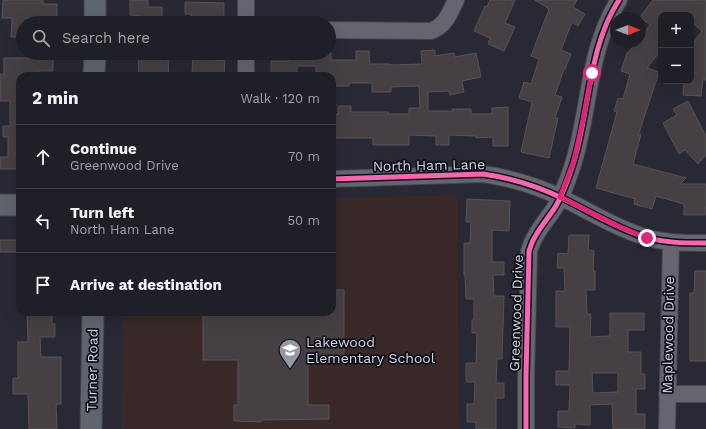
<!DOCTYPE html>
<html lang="en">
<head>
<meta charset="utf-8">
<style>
  body { margin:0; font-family:"Work Sans",sans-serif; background:#2c2c34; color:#f1f3f6 }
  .controls { position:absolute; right:12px; top:12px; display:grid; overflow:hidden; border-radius:8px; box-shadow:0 4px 16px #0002 }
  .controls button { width:36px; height:36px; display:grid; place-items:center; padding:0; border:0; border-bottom:1px solid #3c3d45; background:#1f1f28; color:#f1f3f6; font:20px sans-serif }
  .compass { position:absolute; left:610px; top:12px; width:36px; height:36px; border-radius:50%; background:#1f1f28; box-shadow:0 4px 16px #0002; rotate:90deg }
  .stop { position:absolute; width:12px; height:12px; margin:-9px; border:3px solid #db2777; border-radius:50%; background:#fff }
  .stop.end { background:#db2777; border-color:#fff; box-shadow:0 1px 4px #0008 }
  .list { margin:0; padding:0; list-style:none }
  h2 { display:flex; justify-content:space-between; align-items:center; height:52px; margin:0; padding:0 16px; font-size:17px }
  h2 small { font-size:13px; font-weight:400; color:#a1a2a8 }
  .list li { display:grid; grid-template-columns:26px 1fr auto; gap:12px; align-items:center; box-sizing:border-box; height:64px; padding:0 16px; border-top:1px solid #3c3d45 }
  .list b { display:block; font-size:15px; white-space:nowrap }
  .list p { margin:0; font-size:13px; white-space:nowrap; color:#a1a2a8 }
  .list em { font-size:13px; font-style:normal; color:#a1a2a8 }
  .icon { flex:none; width:22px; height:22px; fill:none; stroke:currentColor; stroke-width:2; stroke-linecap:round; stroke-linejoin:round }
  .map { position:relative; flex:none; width:706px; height:429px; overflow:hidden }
  .search { position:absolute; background:#1f1f28; box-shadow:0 4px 16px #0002; left:16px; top:16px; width:320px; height:44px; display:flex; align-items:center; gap:10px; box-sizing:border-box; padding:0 14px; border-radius:22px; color:#a1a2a8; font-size:15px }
  .panel { position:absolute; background:#1f1f28; box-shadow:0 4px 16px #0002; left:16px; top:72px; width:320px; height:244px; border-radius:12px }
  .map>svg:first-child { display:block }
  .education { fill:#392929 }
  .building { fill:#464044; stroke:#585256; fill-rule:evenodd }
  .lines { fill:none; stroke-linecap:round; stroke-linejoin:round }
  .minor-casing { stroke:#454550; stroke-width:18 }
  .major-casing { stroke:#454550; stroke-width:23 }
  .minor { stroke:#656570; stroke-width:16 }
  .major { stroke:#5f656d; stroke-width:21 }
  .cycleway-casing { stroke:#0f0f19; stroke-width:8 }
  .cycleway { stroke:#f766af; stroke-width:5 }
  .route { stroke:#db2777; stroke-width:5 }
  .labels { text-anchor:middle; stroke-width:3.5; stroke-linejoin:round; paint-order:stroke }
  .street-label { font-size:14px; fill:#d3d4e2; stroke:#0f0f19 }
  .poi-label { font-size:14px; fill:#d3d4e2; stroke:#0f0f19; text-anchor:start }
</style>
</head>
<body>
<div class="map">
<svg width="706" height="429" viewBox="0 0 706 429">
  <rect width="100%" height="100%" fill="#292935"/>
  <path class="education" d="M457,195l1,234h-337l2,-117h209v-114z"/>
  <path class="building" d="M3,0h40v4h14v15h-34v18h-12l1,-19h-10z
    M130,0h18v7h14v16h-20v-7l-12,-1z
    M490,0h25l-10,23 10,4 -11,24 -16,-7 2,-6 -16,-7 11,-25 2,1z
    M535,0h42l-4,7 12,7 -7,12 -6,-4 -11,28 10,4 -6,15h-1l-9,26 7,2 -7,21h3l-9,40 -28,-6 11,-50 -13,-4 5,-16 7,2 8,-25 -8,-3 18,-47z
    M653,0h53v81l-3,-3 -2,18 -18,-1 1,-14h7v-35l11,-15 -11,-10v-6h-30v35l-14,18 12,4 -21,64 3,-2 -8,30 53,14 -6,6h26v24h-1v7h-21v-11l-28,-8 -4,13 -18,-5 1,-5 -39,-11 21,-76 -3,-1 4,-13 5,1 7,-25 -9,-3 6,-18h1l9,-11h3v-4l10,-13 -10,-8z
    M185,2l39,1v14h-14v6h-19v-9h-6z
    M435,50v6l19,-3 1,4 21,-4 5,24 -19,4 2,11 -14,3 -1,-4 -21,1v19h25l-1,-2h19v5h21v-6l16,-1v39h-15v-9l-17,1v-2l-27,-1v10h-13v-9l-27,-1v10h-36v-7h-41v-24h6v-8h13v6h37v2h21v-6h11l-1,-22 -28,1v5h-19v-9h-23v3h-17v-10h-16v-10h-19v9l-26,1v-15h18v-8h42v7h25v-9h13l1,13h20v1l32,-1 -1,-13z
    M32,53h21v18h-15v2h-3v3h-15v93h-20v-12h8v-20h-5v-11h7v-25h-10v-27l4,1v-17h28z
    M138,53h22v6h8l1,17h-30z
    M193,53h21v7h11l-1,16 -32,-1z
    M688,101l18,35v19l-8,9 -13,-14 -6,4 -16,-31 14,-8 -4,-6z
    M467,199l43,2 -1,30 -17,-1v32h12v13h-11l1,21h10l-2,63h-5l-1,24h8v15h-8v31h-20v-7h-9v-18h7l1,-22h-9v-19h10l1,-30h-5v-13h2v-21h-8l-1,-24h-1v-32h6l1,-21h-5z
    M569,235h20l-1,15 6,1 -1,20h2v19h-9l1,24h4l-1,23 20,-1v-23h34v17h-16v22h13v22h4v15h-9v25h9v15h-32l-1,-25 -22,1v20l-15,-1v4l-17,-1v-16h11l1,-26h-14v-14h13l1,-44h-14v-36h9l-1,-23h-7l1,-15 10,1zM592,373h26v19l-25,1z
    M0,240h20v12h-20z
    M695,271h11v90h-16v-68h4z
    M332,290h12v70h-36v45h21v14l-68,1v2l-27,-1v-16h4v-45h-35v-48h129z
    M27,312h25v12h3v13h-15l1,20h20v47h-5l1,25h-28l-1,-35h-15v-16h5v-36h10z"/>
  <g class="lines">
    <g class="minor-casing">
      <path id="minor" d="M246,0v23
        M329,30l102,1c14,-5 19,-18 25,-31
        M246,53v23
        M332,179l151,-5c28,4 54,12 79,24 27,13 52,29 80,38 20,7 43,7 64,7
        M667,394h39
        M526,429v-52l3,-126c2,-5 3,-10 6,-14 5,-10 13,-19 19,-28 9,-14 15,-32 20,-48 16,-53 14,-113 45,-161
        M667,429l4,-187"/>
    </g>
    <g class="major-casing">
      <path id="major" d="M95,0v23
        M94,76l1,-23
        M0,205h20
        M91,429l2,-117"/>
    </g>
    <use href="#minor" class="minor"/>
    <use href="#major" class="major"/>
    <g class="cycleway-casing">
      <path id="cycleway" d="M332,179l151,-5c28,4 54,12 79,24 27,13 52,29 80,38 20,7 43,7 64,7
        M526,429v-52l3,-126c2,-5 3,-10 6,-14 5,-10 13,-19 19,-28 9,-14 15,-32 20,-48 16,-53 14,-113 45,-161"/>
    </g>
    <use href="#cycleway" class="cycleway"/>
  </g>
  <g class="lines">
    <path class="route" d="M592,73l-9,47 -9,41 -14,36 60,30 27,11"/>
  </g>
  <defs>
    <g id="school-pin" transform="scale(1.15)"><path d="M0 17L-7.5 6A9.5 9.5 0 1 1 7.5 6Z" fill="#9898a5" stroke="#0f0f19"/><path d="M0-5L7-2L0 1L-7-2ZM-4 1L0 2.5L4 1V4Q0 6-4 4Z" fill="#fff"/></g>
  </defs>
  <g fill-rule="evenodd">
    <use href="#school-pin" x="290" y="350"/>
  </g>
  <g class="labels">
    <g class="street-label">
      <text transform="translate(429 165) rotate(-1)" y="5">North Ham Lane</text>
      <text transform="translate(516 313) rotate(-88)" y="5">Greenwood Drive</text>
      <text transform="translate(668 335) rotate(-89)" y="5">Maplewood Drive</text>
      <text transform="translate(92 370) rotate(-89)" y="5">Turner Road</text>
    </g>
    <g class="poi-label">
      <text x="306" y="347">Lakewood<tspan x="306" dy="16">Elementary School</tspan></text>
    </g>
  </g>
</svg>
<div class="controls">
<button>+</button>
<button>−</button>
</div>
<svg class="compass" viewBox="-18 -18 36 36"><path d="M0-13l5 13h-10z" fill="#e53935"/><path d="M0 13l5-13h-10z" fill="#a1a2a8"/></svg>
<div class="stop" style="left:592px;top:73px"></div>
<div class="stop end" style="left:647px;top:238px"></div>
<div class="search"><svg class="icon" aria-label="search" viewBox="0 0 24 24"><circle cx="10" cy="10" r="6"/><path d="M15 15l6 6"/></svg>Search here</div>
<section class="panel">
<h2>2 min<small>Walk · 120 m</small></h2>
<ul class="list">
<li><svg class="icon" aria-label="ahead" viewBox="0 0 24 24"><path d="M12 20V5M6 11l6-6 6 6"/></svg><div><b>Continue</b><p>Greenwood Drive</p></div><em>70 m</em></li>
<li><svg class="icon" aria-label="left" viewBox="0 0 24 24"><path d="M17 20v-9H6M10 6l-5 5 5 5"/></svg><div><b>Turn left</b><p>North Ham Lane</p></div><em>50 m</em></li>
<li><svg class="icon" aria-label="arrive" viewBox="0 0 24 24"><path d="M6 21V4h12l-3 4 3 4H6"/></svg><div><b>Arrive at destination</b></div></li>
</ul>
</section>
</div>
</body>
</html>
